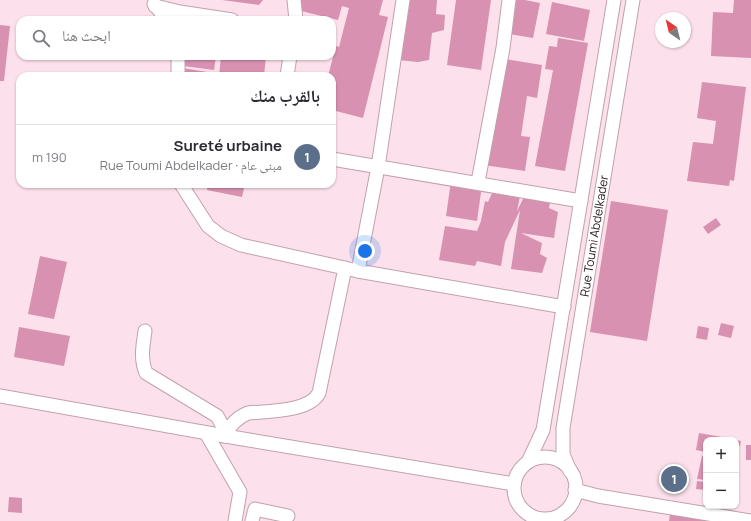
<!DOCTYPE html>
<html lang="ar">
<head>
<meta charset="utf-8">
<style>
  body { margin:0; font-family:Manrope,"Noto Naskh Arabic",sans-serif; background:#f2f2f3; color:#2b2b33; direction:rtl }
  .controls { position:absolute; right:12px; bottom:12px; display:grid; overflow:hidden; border-radius:8px; box-shadow:0 1px 3px #0004 }
  .controls button { width:36px; height:36px; display:grid; place-items:center; padding:0; border:0; border-bottom:1px solid #e1e1e2; background:#fff; color:#2b2b33; font:20px sans-serif }
  .compass { position:absolute; left:655px; top:12px; width:36px; height:36px; border-radius:50%; background:#fff; box-shadow:0 1px 3px #0004; rotate:325deg }
  .you { position:absolute; left:365px; top:251px; width:14px; height:14px; margin:-10px; border:3px solid #fff; border-radius:50%; background:#1a73e8; box-shadow:0 0 0 6px #1a73e833 }
  .badge { display:grid; place-items:center; width:26px; height:26px; border-radius:50%; background:#2563eb; color:#fff; font-size:13px; font-weight:700 }
  .pin { position:absolute; translate:-50% -50%; border:2px solid #fff; box-shadow:0 1px 4px #0006 }
  .list { margin:0; padding:0; list-style:none }
  h2 { display:flex; justify-content:space-between; align-items:center; height:52px; margin:0; padding:0 16px; font-size:17px }
  h2 small { font-size:13px; font-weight:400; color:#7c7c81 }
  .list li { display:grid; grid-template-columns:26px 1fr auto; gap:12px; align-items:center; box-sizing:border-box; height:64px; padding:0 16px; border-top:1px solid #e1e1e2 }
  .list b { display:block; font-size:15px; white-space:nowrap }
  .list p { margin:0; font-size:13px; white-space:nowrap; color:#7c7c81 }
  .list em { font-size:13px; font-style:normal; color:#7c7c81 }
  .icon { flex:none; width:22px; height:22px; fill:none; stroke:currentColor; stroke-width:2; stroke-linecap:round; stroke-linejoin:round }
  .map { position:relative; flex:none; width:751px; height:521px; overflow:hidden; direction:ltr }
  .search { position:absolute; background:#fff; box-shadow:0 1px 3px #0004; left:16px; top:16px; width:320px; height:44px; display:flex; align-items:center; gap:10px; box-sizing:border-box; padding:0 14px; border-radius:12px; color:#7c7c81; font-size:15px }
  .panel { position:absolute; background:#fff; box-shadow:0 1px 3px #0004; left:16px; top:72px; width:320px; height:116px; border-radius:12px; direction:rtl }
  .map>svg:first-child { display:block }
  .building { fill:#d891b0 }
  .lines { fill:none; stroke-linecap:round; stroke-linejoin:round }
  .minor-casing { stroke:#c2a1ae; stroke-width:15 }
  .minor { stroke:#fff; stroke-width:13 }
  .labels { text-anchor:middle; stroke-width:3; stroke-linejoin:round; paint-order:stroke }
  .street-label { font-size:12px; fill:#25191e; stroke:#fce0eb }
</style>
</head>
<body>
<div class="map">
<svg width="751" height="521" viewBox="0 0 751 521">
  <rect width="100%" height="100%" fill="#fce0eb"/>
  <path class="building" d="M222,0h41l-4,5z
    M295,0h88l-4,15 9,2 -25,101 -31,-8v-34h-4l8,-30 3,1 10,-39 -7,-2 -4,14 -45,-11z
    M403,0h34l-1,14 9,1 -1,15 -12,3 -3,27 -11,2 -20,-2z
    M456,0h35l-10,70 -34,-5z
    M510,0h15l15,3 -7,35 -30,-5z
    M734,0h17v58l-40,-2 2,-44 20,1z
    M552,2l38,8 -6,31 -38,-7z
    M0,25l10,1 -6,55h-4z
    M558,38l30,5 -23,128 -30,-5 18,-96 -8,-1 4,-23 8,1z
    M177,56h39l-2,14 -38,-5z
    M221,56h45l-2,20h-45z
    M499,58l43,7 -5,33 -10,-2 -6,40 9,1 -5,34 -42,-6z
    M182,68l32,5 -1,3h-33z
    M702,82l44,5 -12,94 -4,-1 -1,6 -42,-5 6,-39 20,2 3,-23 -19,-3z
    M451,181l31,4 -5,36 -31,-5z
    M208,184h37l-3,13 -35,-7z
    M495,187l26,4 -4,20 9,-18 25,4 -2,11 9,4 -4,26 -33,-5 21,10 -2,11 7,4 -5,15 -31,-4 9,-59 -15,32 -4,24 -24,-5 -2,5 -36,-6 6,-34 32,5 4,-10 4,-20 3,1z
    M611,201l57,9 -21,131 -57,-9z
    M716,218l5,7 -13,9 -5,-7z
    M40,256l27,6 -13,57 -26,-5z
    M721,323l13,3 -3,12 -13,-3z
    M698,326l11,2 -2,12 -11,-2z
    M19,327l51,9 -6,30 -50,-9z
    M699,433l34,6v1h-27v12l-10,-2z
    M736,440l5,1 -1,5 -4,-1z
    M746,445h5v15h-5z
    M702,456l4,1v23l-9,-1z
    M697,481l9,1v8l-10,-1z
    M9,497l13,1v15l-14,-1z
    M671,508l67,13h-69z"/>
  <g class="lines">
    <g class="minor-casing">
      <g id="minor">
        <path d="M294,0l2,20"/>
        <path d="M154,4l13,16"/>
        <path d="M155,6l25,6 52,8"/>
        <path d="M178,56v20"/>
        <path d="M287,76l3,-20"/>
        <path d="M332,159l249,42"/>
        <path d="M478,182l25,-134 6,-48"/>
        <path d="M181,184l27,42 13,10 20,9 117,26 206,36"/>
        <path d="M358,271l20,-104 25,-167"/>
        <path d="M145,331c-2,15 -5,27 1,42l71,43 5,9 2,11c7,-11 12,-18 24,-23 20,-2 61,-1 71,-20l26,-125"/>
        <path d="M0,396l219,39 295,49"/>
        <path d="M206,433l34,59 -5,29"/>
        <circle cx="545" cy="488" r="31"/>
        <path d="M528,462l15,-32 71,-430"/>
        <path id="s1" d="M570,471l-7,-17v-26l70,-428"/>
        <path d="M575,490l23,6 153,25"/>
        <path d="M252,521l3,-12 33,7"/>
      </g>
    </g>
    <use href="#minor" class="minor"/>
  </g>
  <g class="labels">
    <g class="street-label">
      <text dy="4" stroke="none"><textPath href="#s1" startOffset="239">Rue Toumi Abdelkader</textPath></text>
    </g>
  </g>
</svg>
<div class="controls">
<button>+</button>
<button>−</button>
</div>
<svg class="compass" viewBox="-18 -18 36 36"><path d="M0-13l5 13h-10z" fill="#e53935"/><path d="M0 13l5-13h-10z" fill="#7c7c81"/></svg>
<div class="you"></div>
<div class="pin badge" style="left:674px;top:479px;background:#5c6f8a">1</div>
<div class="search"><svg class="icon" aria-label="search" viewBox="0 0 24 24"><circle cx="10" cy="10" r="6"/><path d="M15 15l6 6"/></svg>ابحث هنا</div>
<section class="panel">
<h2>بالقرب منك<small></small></h2>
<ul class="list">
<li><span class="badge" style="background:#5c6f8a">1</span><div><b>Sureté urbaine</b><p>مبنى عام · Rue Toumi Abdelkader</p></div><em>190 m</em></li>
</ul>
</section>
</div>
</body>
</html>
